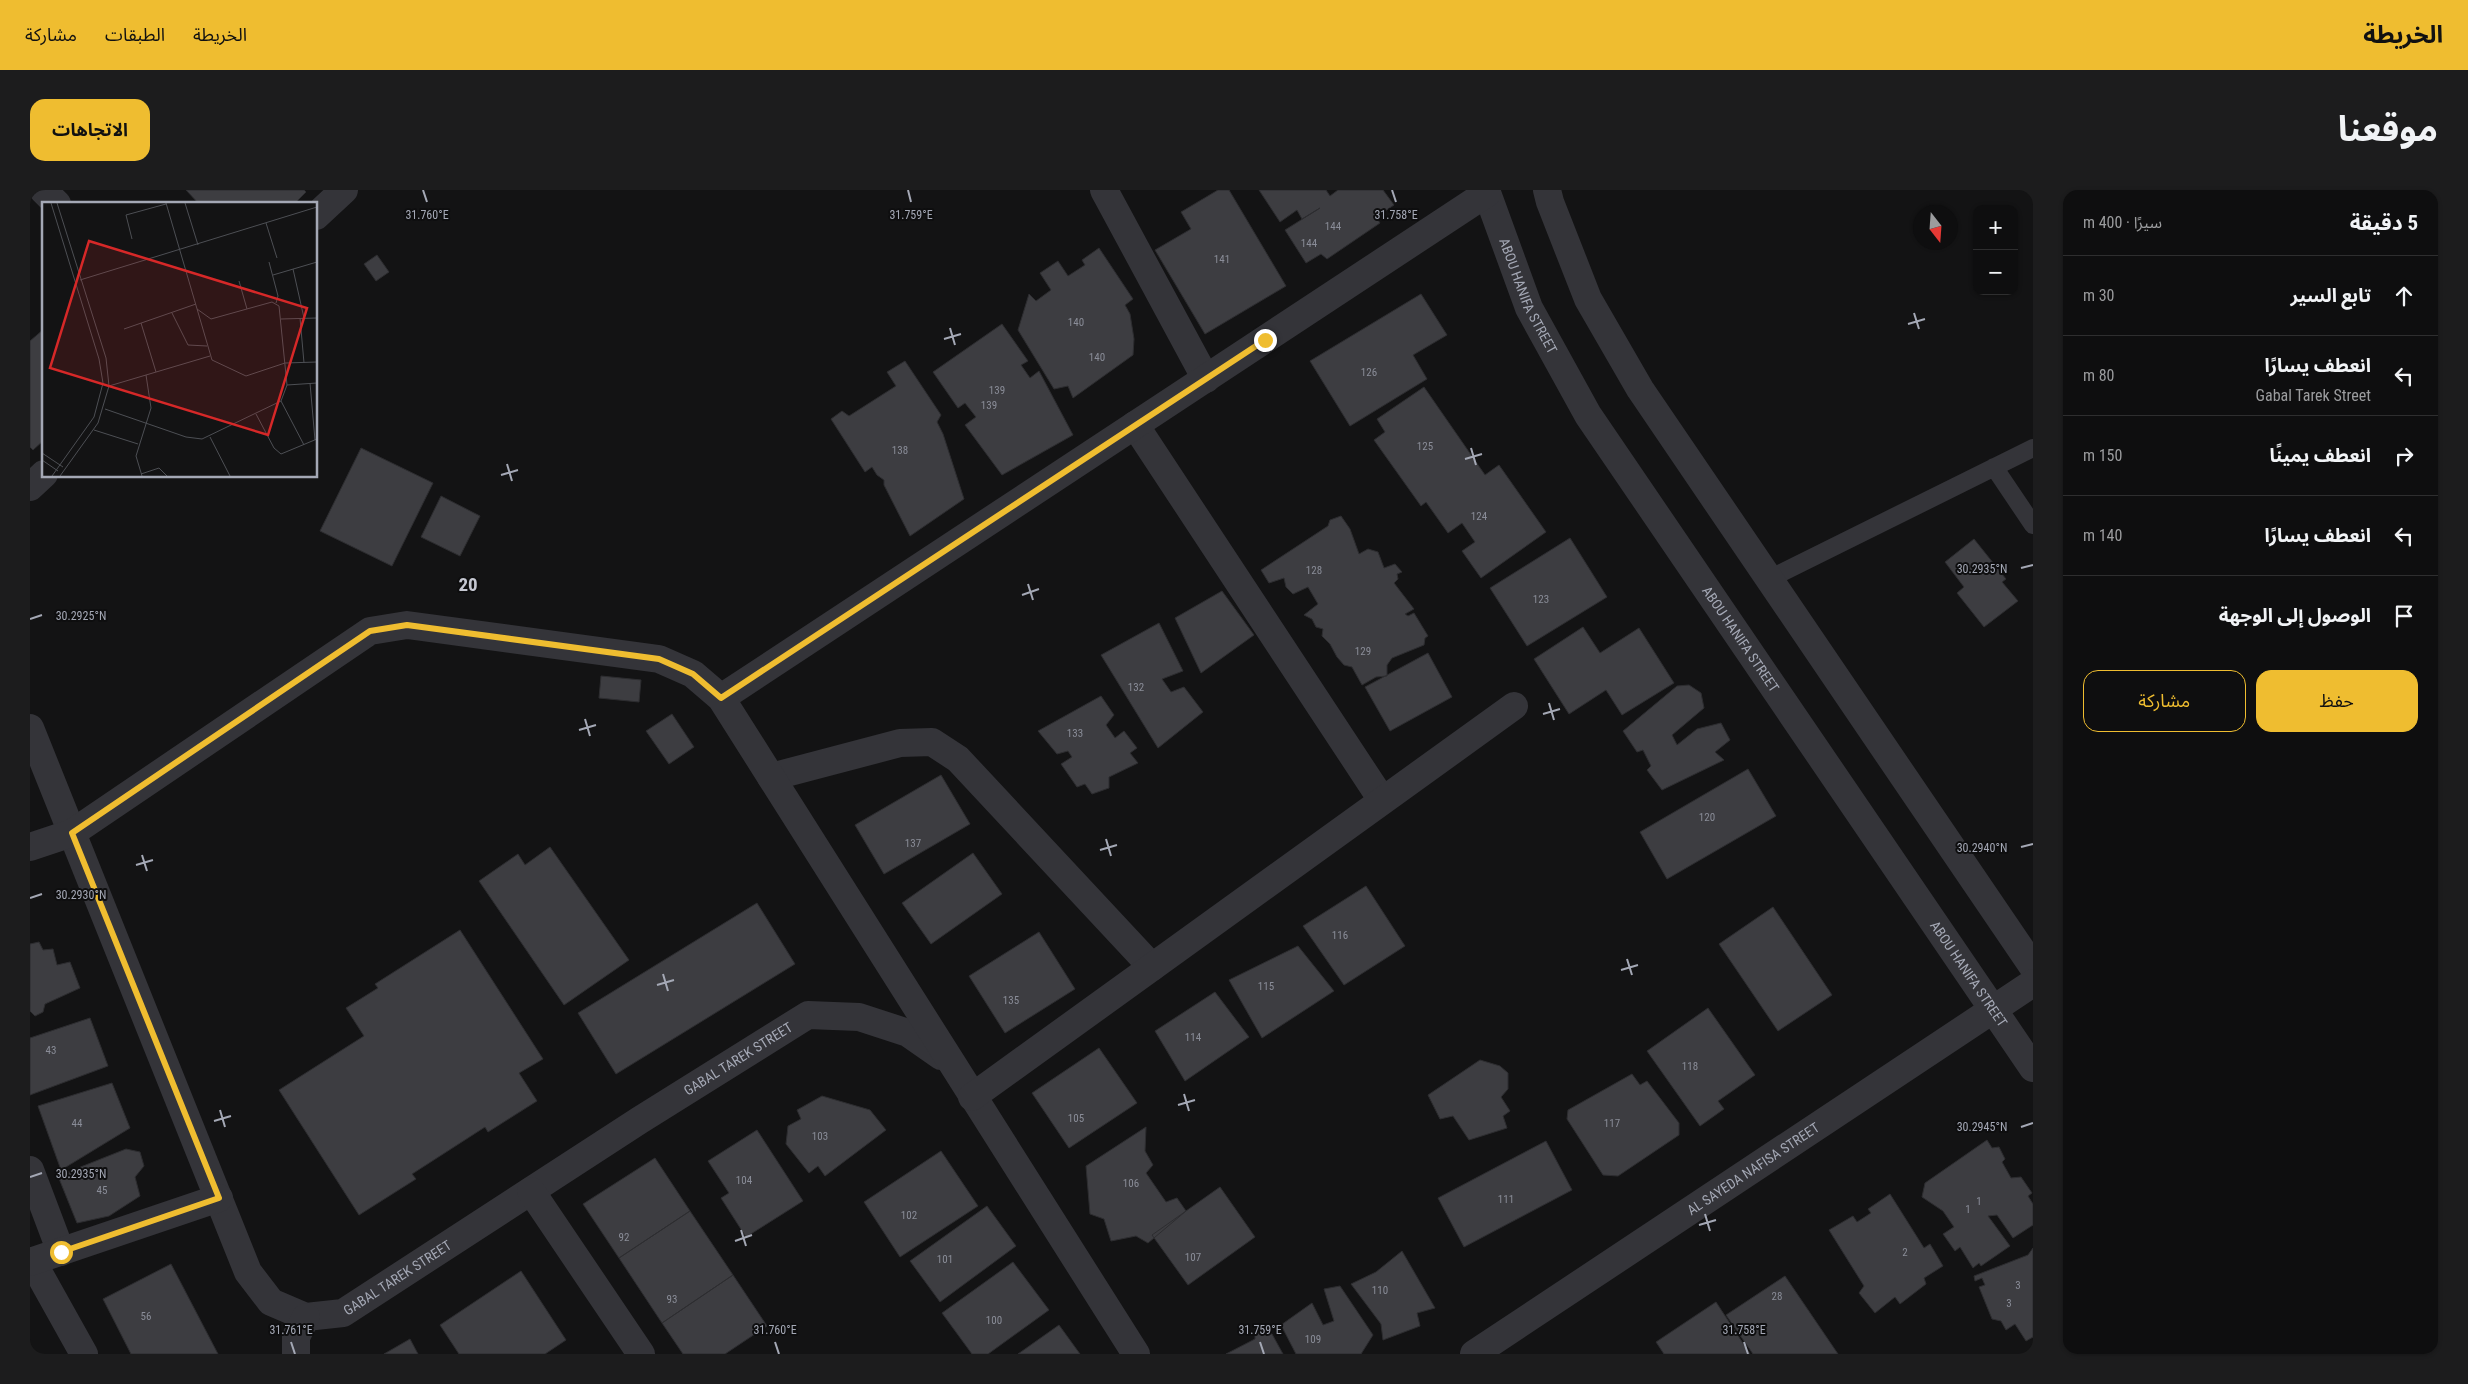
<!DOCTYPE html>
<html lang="ar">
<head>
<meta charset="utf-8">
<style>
  body { margin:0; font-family:"Roboto Condensed","Noto Sans Arabic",sans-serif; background:#1c1c1d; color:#f1f3f6; direction:rtl }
  .controls { position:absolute; right:15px; top:15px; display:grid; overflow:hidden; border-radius:10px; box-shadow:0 1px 4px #0004 }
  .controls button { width:45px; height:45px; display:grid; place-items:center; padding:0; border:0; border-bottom:1px solid #2e2e2f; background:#0e0e0f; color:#f1f3f6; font:25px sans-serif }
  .compass { position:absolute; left:1883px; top:15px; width:45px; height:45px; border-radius:50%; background:#0e0e0f; box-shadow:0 1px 4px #0004; rotate:163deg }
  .stop { position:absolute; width:15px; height:15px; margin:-11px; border:4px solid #efbd30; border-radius:50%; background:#fff }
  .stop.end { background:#efbd30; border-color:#fff; box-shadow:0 1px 5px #0008 }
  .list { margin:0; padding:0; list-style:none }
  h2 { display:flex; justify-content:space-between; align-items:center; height:65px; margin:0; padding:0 20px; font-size:21px }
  h2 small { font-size:16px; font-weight:400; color:#9b9c9e }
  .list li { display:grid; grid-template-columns:32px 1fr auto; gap:15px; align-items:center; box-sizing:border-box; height:80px; padding:0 20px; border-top:1px solid #2e2e2f }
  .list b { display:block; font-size:19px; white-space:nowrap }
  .list p { margin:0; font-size:16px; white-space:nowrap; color:#9b9c9e }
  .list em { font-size:16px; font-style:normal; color:#9b9c9e }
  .actions { display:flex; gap:10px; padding:15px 20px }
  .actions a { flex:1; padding:11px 0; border:1px solid #efbd30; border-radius:15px; text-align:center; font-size:18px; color:#efbd30 }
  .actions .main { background:#efbd30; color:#111 }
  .icon { flex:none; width:28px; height:28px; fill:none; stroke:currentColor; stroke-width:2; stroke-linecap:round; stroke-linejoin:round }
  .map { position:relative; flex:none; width:2003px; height:1164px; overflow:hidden; direction:ltr; border-radius:15px }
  header { display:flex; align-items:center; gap:30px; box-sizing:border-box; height:70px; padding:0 25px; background:#efbd30; color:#111 }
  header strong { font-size:24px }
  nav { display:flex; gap:28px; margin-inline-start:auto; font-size:18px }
  .intro { display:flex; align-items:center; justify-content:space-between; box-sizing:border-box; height:120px; padding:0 30px }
  h1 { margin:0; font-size:35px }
  .button { padding:12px 22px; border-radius:15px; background:#efbd30; color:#111; font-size:18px; font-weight:700 }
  main { display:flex; gap:30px; padding:0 30px }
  aside { flex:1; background:#0e0e0f; border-radius:15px; box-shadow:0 1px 4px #0004 }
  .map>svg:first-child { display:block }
  .building { fill:#3d3d41; stroke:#2d2d30 }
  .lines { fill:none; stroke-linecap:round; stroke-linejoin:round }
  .lane { stroke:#343439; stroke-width:18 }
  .street { stroke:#343439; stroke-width:28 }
  .route { stroke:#efbd30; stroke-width:6 }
  .ticks { fill:none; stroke:#a4a8b5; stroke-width:2 }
  .labels { text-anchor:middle; stroke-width:4; stroke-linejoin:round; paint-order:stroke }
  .number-label { font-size:11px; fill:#8a8d98 }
  .street-label { font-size:14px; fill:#a4a8b5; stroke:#0e0e0f }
  .district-label { font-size:19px; font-weight:bold; fill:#c5c7d1; stroke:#0e0e0f }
  .inset-road { fill:none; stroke:#4d4f54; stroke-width:1 }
  .view { fill:#d62828; fill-opacity:0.15; stroke:#d62828; stroke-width:2.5 }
  .inset-edge { fill:none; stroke:#a4a8b5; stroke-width:2.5 }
  .ticks-label { font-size:12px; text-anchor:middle; fill:#a4a8b5; stroke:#0e0e0f; stroke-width:4; stroke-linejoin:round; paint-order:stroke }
</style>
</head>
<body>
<header>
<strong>الخريطة</strong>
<nav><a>الخريطة</a><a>الطبقات</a><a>مشاركة</a></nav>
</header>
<div class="intro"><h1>موقعنا</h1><a class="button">الاتجاهات</a></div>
<main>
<aside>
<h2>5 دقيقة<small>سيرًا · 400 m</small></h2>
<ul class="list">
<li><svg class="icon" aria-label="ahead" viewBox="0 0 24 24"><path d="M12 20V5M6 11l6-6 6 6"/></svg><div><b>تابع السير</b></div><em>30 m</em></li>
<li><svg class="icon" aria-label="left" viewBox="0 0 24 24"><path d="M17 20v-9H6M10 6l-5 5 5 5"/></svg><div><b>انعطف يسارًا</b><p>Gabal Tarek Street</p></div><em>80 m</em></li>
<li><svg class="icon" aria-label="right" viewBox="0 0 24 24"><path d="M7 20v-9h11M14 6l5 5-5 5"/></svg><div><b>انعطف يمينًا</b></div><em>150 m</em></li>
<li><svg class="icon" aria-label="left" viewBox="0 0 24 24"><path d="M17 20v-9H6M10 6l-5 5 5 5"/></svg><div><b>انعطف يسارًا</b></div><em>140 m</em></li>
<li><svg class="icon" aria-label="arrive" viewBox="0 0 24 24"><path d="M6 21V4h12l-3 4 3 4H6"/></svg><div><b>الوصول إلى الوجهة</b></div></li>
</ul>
<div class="actions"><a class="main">حفظ</a><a>مشاركة</a></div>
</aside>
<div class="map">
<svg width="2003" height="1164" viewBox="0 0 2003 1164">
  <rect width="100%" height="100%" fill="#131314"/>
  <path class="building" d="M156,0h118l2,2 -12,12h-95z
    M1188,0h11l57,96 -81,48 -50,-84 36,-21 -10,-17z
    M1229,0h67l4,6 8,-6h45l11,15 -18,12 4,6 -53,36 -6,-5 -15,9 -21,-33 35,-22 -18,11 -5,-9 -17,12z
    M1069,58l34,51 -8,6 5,9 4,25 -1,16 -60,43 -5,-12 -14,3 -36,-59 11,-36 7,7 15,-11 -11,-17 18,-12 10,15 17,-11 -3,-5z
    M347,65l12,17 -13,9 -12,-17z
    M1391,104l26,41 -34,20 14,24 -77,47 -40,-65z
    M972,134l26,37 -7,4 9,13 9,-7 34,64 -71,40 -37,-50 11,-8 -11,-14 -7,5 -25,-36z
    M14,139v111l-11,10 -3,-3v-106z
    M875,171l36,54 -4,7 6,12 21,65 -54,37 -26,-51v-5l-7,-5 -5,-8 -7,5 -34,-53 11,-8 7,5 47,-30 -9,-14z
    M1394,197l61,88 14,-10 47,67 -65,46 -19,-27 13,-9 -13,-19 -14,10 -22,-31 -5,4 -47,-66 11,-8 -8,-13z
    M331,258l72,35 -41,83 -72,-35z
    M411,306l39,20 -20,40 -39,-19z
    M1311,326l9,13 9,25 9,-5 10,3 6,16 11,-4 7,8 -5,2 1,5 -4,4 20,26 -9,5 3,2 6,-3 14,23 -3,2 -1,7 -32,13 -5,7v11l-11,1 -14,8 -10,-18 -8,-2 -7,-8 -7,-13 -8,-8 1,-7 -7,-2 -4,-8 -8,-4 14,-11 -10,-17 -15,7 -7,-7 -2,-9 -15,5 -8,-13 67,-44 2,-6z
    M1540,348l37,59 -80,49 -37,-58z
    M1944,349l32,40 -4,3 16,19 -34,26 -27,-34 7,-6 -19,-25z
    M1192,401l32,44 -53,38 -26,-55z
    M1129,433l24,48 -21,8 9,13 13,-5 19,25 -45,36 -57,-93z
    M1553,437l17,26 39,-25 35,55 -52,32 -16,-25 -37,24 -35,-55z
    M1398,463l24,44 -62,34 -25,-44z
    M571,486l40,4 -2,22 -40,-4z
    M1659,495l12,8 3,15 -32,27 5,10 20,-16 24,-6 9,17 -15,12 9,8 -62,30 -15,-20 4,-4 -8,-16 -6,2 -14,-21 54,-45z
    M1071,506l13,19 -8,10 9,13 9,-7 13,17 -7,5 8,10 -29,14v11l-17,6 -7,-10 -8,3 -16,-23 11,-7 -4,-6 -11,3 -19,-23z
    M642,524l22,33 -25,17 -23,-33z
    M1718,579l28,47 -109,63 -27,-47z
    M911,585l29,49 -86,50 -29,-49z
    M520,657l79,113 -65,45 -85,-124 39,-27 7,11z
    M943,663l29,41 -71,50 -29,-41z
    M1336,696l39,60 -61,39 -41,-59z
    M727,713l38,61 -179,110 -38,-61z
    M1743,717l59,88 -54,36 -59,-87z
    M430,740l83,129 -24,14 18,28 -49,31 -3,-5 -73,47 4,5 -57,36 -80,-125 85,-54 -18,-28 32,-20 -3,-4z
    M1009,742l36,57 -70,44 -36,-57z
    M9,752l4,8 10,-1 4,16 13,-3 10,26 -35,16 -2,8 -8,4 -5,-5v-67z
    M1268,756l36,45 -72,47 -33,-58z
    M1185,802l34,45 -64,44 -30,-50z
    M1678,818l47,67 -37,26 6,8 -24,17 -53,-75z
    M60,828l18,48 -78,29v-57z
    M1069,858l38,55 -68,45 -37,-55z
    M1450,870l20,6 8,7v16l-7,8 9,14 -7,5 4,12 -38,12 -16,-24 -13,3 -12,-24z
    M1602,884l8,11 7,-4 32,42v12l-61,41 -15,-1 -36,-56 1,-9z
    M82,893l18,45 -69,42 -23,-64z
    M792,906l48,14 16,20 -61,46 -7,-10 -9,7 -23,-29 2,-18 13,-7 -4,-9z
    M1116,937l-1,24 8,14 -7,8 20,29 11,-4 9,13 -38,32 -12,-7 -25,5 -7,-22 -14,-5 -4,-48z
    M727,940l46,71 -57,36 -25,-39 8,-5 -21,-32z
    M1957,950l5,8 7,-1 6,12 -3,3 9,16 10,-1 11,16 -4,3 5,8v21l-20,13 -16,-23 -9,1 22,30 -29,20 -2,-3 -6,5 -13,-21 -5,4 -12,-17 11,-7 -11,-16 -21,-14 3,-14z
    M1516,951l26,49 -108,57 -26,-49z
    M96,959l14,3 4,14 -9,11 5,19 -31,20 -32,7 -19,-47z
    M911,961l37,55 -78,51 -36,-55z
    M625,968l35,53 -71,47 -36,-54z
    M1190,997l35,50 -67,48 -36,-50z
    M1860,1004l34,54 6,-4 13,22 -19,12 2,6 -26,20 -5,-7 -20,16 -16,-20 5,-7 -35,-56 24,-14 4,6 14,-9 -3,-4z
    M957,1016l29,40 -76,56 -30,-41z
    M660,1021l43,64 -71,48 -43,-65z
    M2003,1058v89l-7,4 -11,-17 -9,6 -5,-9 -9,-2 -13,-32 6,-2 -3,-7 -7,3 -1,-5 54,-21z
    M1372,1061l33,57 -18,5 3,13 -37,14 -2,-16 -30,-40 25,-12z
    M983,1072l36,48 -61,44h-16l-30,-41z
    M141,1074l47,90h-87l-28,-55z
    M491,1081l45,69 -21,14h-86l-19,-29z
    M703,1085l34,51 -42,28h-42l-21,-31z
    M1755,1086l53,78h-85l-27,-39z
    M1310,1096l33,49 -12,19h-65l-15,-29 31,-22 11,22 11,-4 -10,-32z
    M1686,1112l34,52h-86l-8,-12z
    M1029,1135l21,29h-62z
    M1225,1135l17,9 11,20h-57l29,-15z
    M380,1149l8,15h-34z"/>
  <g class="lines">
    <path class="lane" d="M1964,277l39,58
      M1739,389l264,-131"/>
    <g class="street">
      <path d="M13,0l14,14"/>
      <path d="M1074,0l102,189"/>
      <path id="s1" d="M1456,0l43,118 59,107 445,653"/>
      <path d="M1517,0l3,12 38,97 52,90 393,578"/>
      <path d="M286,26l28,-26"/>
      <path d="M1105,235l247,375"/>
      <path d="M0,297l14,-13"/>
      <path d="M691,508l766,-505"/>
      <path id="s2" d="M0,538l218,544 23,30 35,15 37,-4 297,-193 168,-105 51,2 49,16 33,23"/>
      <path d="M741,587l129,-34 32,-1 26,17 194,208"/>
      <path d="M0,657l42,-14 298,-202 37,-6 252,34 34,15 28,24 415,656"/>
      <path d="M942,907l542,-391"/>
      <path d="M0,980l31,82"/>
      <path d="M501,1001l110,163"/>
      <path d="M2,1071l52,93"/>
      <path d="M0,1072l189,-64"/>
      <path d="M266,1164v-17l10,-20"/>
      <path id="s3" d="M1444,1164l559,-371"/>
    </g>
  </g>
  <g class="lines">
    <path class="route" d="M31,1062l158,-54 -147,-365 298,-202 37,-6 252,34 34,15 28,24 544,-358"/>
  </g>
  <path class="ticks" d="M393,0l4,12M878,0l3,12M1362,0l4,12M1884,123l5,16M1878,134l17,-5M920,138l5,17M914,149l17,-5M1441,258l5,17M1435,269l17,-5M477,274l5,17M471,285l17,-5M1991,378l12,-3M998,394l5,16M992,405l17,-6M0,429l12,-4M1519,513l5,17M1513,524l17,-5M555,529l5,17M549,540l17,-5M1076,649l5,17M1991,657l12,-3M1070,660l17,-5M112,665l5,16M106,675l17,-5M0,708l12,-4M1597,769l5,16M1591,780l17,-5M633,784l5,17M627,795l17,-5M1154,904l5,17M1148,915l17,-5M190,920l5,17M184,931l17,-5M1991,937l12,-4M0,987l12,-4M1675,1024l5,17M1669,1035l17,-5M711,1040l5,16M705,1051l17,-6M261,1152l4,12M745,1152l4,12M1230,1152l4,12M1714,1152l4,12"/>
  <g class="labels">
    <g class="number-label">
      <text x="1303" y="40">144</text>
      <text x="1279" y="57">144</text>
      <text x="1192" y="73">141</text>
      <text x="1046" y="136">140</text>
      <text x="1067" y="171">140</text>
      <text x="1339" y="186">126</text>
      <text x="967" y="204">139</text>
      <text x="959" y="219">139</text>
      <text x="1395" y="260">125</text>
      <text x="870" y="264">138</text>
      <text x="1449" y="330">124</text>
      <text x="1284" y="384">128</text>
      <text x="1511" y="413">123</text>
      <text x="1333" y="465">129</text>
      <text x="1106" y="501">132</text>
      <text x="1045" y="547">133</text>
      <text x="1677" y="631">120</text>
      <text x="883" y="657">137</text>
      <text x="1310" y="749">116</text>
      <text x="1236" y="800">115</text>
      <text x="981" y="814">135</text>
      <text x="1163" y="851">114</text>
      <text x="21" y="864">43</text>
      <text x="1660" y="880">118</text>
      <text x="1046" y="932">105</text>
      <text x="47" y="937">44</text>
      <text x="1582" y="937">117</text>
      <text x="790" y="950">103</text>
      <text x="714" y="994">104</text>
      <text x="1101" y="997">106</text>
      <text x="72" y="1004">45</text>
      <text x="1476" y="1013">111</text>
      <text x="1949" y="1015">1</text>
      <text x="1938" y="1023">1</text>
      <text x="879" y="1029">102</text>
      <text x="594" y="1051">92</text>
      <text x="1875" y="1066">2</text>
      <text x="1163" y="1071">107</text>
      <text x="915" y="1073">101</text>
      <text x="1988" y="1099">3</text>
      <text x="1350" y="1104">110</text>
      <text x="1747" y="1110">28</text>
      <text x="642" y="1113">93</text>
      <text x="1979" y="1117">3</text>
      <text x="116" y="1130">56</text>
      <text x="964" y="1134">100</text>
      <text x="1283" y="1153">109</text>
    </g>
    <g class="street-label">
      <text dy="5" stroke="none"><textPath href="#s1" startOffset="114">ABOU HANIFA STREET</textPath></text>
      <text dy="5" stroke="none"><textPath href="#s1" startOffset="519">ABOU HANIFA STREET</textPath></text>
      <text dy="5" stroke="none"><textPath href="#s1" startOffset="924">ABOU HANIFA STREET</textPath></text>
      <text dy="5" stroke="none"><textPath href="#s2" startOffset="1169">GABAL TAREK STREET</textPath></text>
      <text dy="5" stroke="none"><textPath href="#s3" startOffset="335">AL SAYEDA NAFISA STREET</textPath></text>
      <text dy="5" stroke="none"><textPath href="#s2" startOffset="764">GABAL TAREK STREET</textPath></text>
    </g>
    <g class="district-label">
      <text x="438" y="401">20</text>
    </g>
  </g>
  <g transform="translate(12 12)">
    <rect width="275" height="275" fill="#131314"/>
    <path class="inset-road" d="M9,1l48,156 4,24 -9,34 -42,59M15,1l49,155 3,28 -11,37 -38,53M124,1l46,157 34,16 39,-13 32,-1M143,1l13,42M224,21l11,35M90,37l-6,-24 40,-11M227,60l9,34 -2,7M251,67l11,49M231,73l44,-13M38,78l237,-73M197,79l8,28M130,111l16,32 19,1M258,116l4,45M239,117l36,-1M99,121l15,49M82,127l72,-25M268,181l5,57M245,183l30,-2M67,184l101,-30M239,199l23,44M63,207l81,28 16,2 79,-38 6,-16 -8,-79 -7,-4 -61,17 -14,-10M214,212l18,34 7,6 36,-15M52,228l44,14M168,235l20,39M0,251l21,14M0,258l16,11M99,272l18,-6 8,8M100,274l-6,-20 15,-48 -5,-33"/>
    <path class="view" d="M47,39l218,67 -39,127 -218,-67z"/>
    <rect width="275" height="275" class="inset-edge"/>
  </g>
  <g class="ticks-label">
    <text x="397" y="29">31.760°E</text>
    <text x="881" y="29">31.759°E</text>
    <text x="1366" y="29">31.758°E</text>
    <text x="1952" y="383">30.2935°N</text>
    <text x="51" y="430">30.2925°N</text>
    <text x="1952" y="662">30.2940°N</text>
    <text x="51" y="709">30.2930°N</text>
    <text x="1952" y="941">30.2945°N</text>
    <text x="51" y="988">30.2935°N</text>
    <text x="261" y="1144">31.761°E</text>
    <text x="745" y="1144">31.760°E</text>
    <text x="1230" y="1144">31.759°E</text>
    <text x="1714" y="1144">31.758°E</text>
  </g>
</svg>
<div class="controls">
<button>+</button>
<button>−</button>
</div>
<svg class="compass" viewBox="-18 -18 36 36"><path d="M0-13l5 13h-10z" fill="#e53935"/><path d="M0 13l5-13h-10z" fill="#9b9c9e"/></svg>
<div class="stop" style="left:31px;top:1062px"></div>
<div class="stop end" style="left:1235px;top:150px"></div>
</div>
</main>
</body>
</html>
